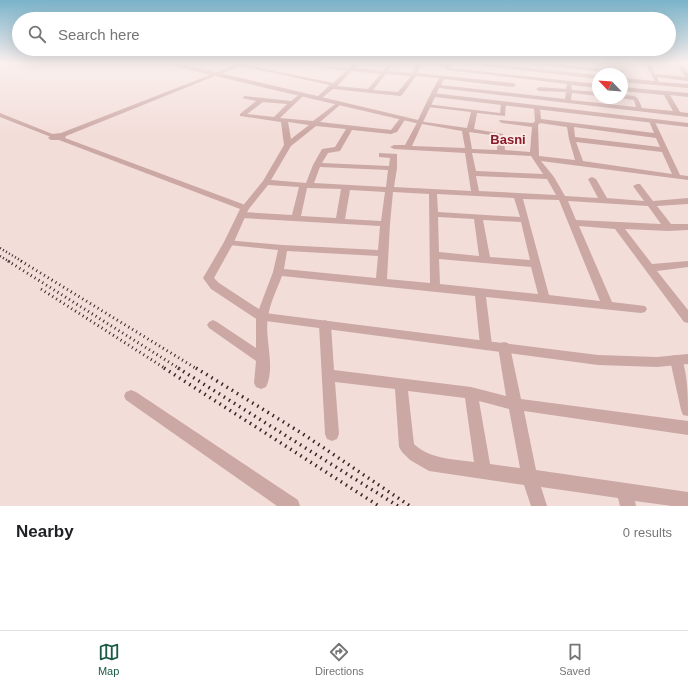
<!DOCTYPE html>
<html lang="en">
<head>
<meta charset="utf-8">
<style>
  body { margin:0; font-family:Arial,sans-serif; background:#f2f2f2; color:#202124 }
  .compass { position:absolute; left:592px; top:68px; width:36px; height:36px; border-radius:50%; background:#fff; box-shadow:0 4px 16px #0002; rotate:295deg }
  .list { margin:0; padding:0; list-style:none }
  h2 { display:flex; justify-content:space-between; align-items:center; height:52px; margin:0; padding:0 16px; font-size:17px }
  h2 small { font-size:13px; font-weight:400; color:#757577 }
  .icon { flex:none; width:22px; height:22px; fill:none; stroke:currentColor; stroke-width:2; stroke-linecap:round; stroke-linejoin:round }
  .map { position:relative; flex:none; width:688px; height:506px; overflow:hidden }
  .search { position:absolute; background:#fff; box-shadow:0 4px 16px #0002; left:12px; right:12px; top:12px; height:44px; display:flex; align-items:center; gap:10px; box-sizing:border-box; padding:0 14px; border-radius:22px; color:#757577; font-size:15px }
  .sheet { height:124px; background:#fff }
  nav { display:flex; justify-content:space-around; align-items:center; box-sizing:border-box; height:56px; border-top:1px solid #e0e0e0; background:#fff; font-size:11px; color:#757577 }
  nav a { display:grid; justify-items:center; gap:2px }
  nav .on { color:#1a5a47 }
  .map>svg:first-child { display:block }
  .lines { fill:none; stroke-linecap:round; stroke-linejoin:round }
  .minor { fill:#cba8a4; fill-rule:evenodd }
  .tertiary { fill:#cba8a4; fill-rule:evenodd }
  .rail-far2 { stroke:#362627; stroke-width:2.5; stroke-dasharray:1 2.5; stroke-linecap:butt }
  .rail-far1 { stroke:#362627; stroke-width:3; stroke-dasharray:1 3.5; stroke-linecap:butt }
  .rail { stroke:#362627; stroke-width:3.5; stroke-dasharray:1.5 4.5; stroke-linecap:butt }
  .labels { text-anchor:middle; stroke-width:4; stroke-linejoin:round; paint-order:stroke }
  .far-district-label { font-size:13px; font-weight:bold; fill:#8a1b29; stroke:#fae9e6 }
</style>
</head>
<body>
<div class="map">
<svg width="688" height="506" viewBox="0 0 688 506">
  <rect width="100%" height="100%" fill="#f3ddd9"/>
  <g class="lines">
    <path class="minor" d="M241,63h7l-2,2 87,18 13,-12 -48,-8 51,5 6,-5h5l-5,5 28,3 6,-8h5l-6,8 24,2 4,-10h36l-2,5 148,16v4l-27,-3 1,5 26,2v4l-26,-3 -1,7 65,7 -2,-7 -14,-2h2v-3c14,1 15,-1 20,13l31,3 -9,-16 -42,-4v-4l66,6v4l-18,-2 10,17 8,1v4l-249,-29 -4,8 -2,1 -3,-2 9,-17 -23,-2 -14,19 -2,1 -67,-7 -14,11 -2,-1v-2l13,-12 -89,-19 -23,9 -5,-1zM421,64l24,3v2l2,1 120,14 -1,5 -27,-2 -3,2 3,2 27,1 -1,7 -124,-14 3,-6 69,8 3,-2 -3,-2 -96,-10zM352,71l29,3 -13,15 -31,-3zM386,74l25,2 -13,16 -25,-2z
      M461,63h18l119,12v4z
      M539,63l82,7 3,2 -3,2 -80,-9z
      M645,63h5l5,11 30,3 -6,-10 -7,-4 11,2 5,8v8l-31,-4 2,5 29,2v4l-66,-6v-4l33,3z
      M300,94l2,1v2l-22,21 33,3 25,-19 3,2 -1,1 -20,17 71,8 10,-13h4l1,1 -9,14 -6,2 -39,-4 -12,21 -12,2 -6,10 67,3 1,-8 -11,-1v-4l18,1v14l-3,19 77,4 -6,-38 -71,-4 -4,-2 4,-2h11l13,-24 49,7 4,-16 -43,-5 -2,-1v-2l74,9 1,-9 5,-1 -1,13 -28,-3 -3,16 29,5 2,16 25,2 2,-25 -30,-4 -3,-2 1,-1 33,3 2,-2 -1,-13 3,-2 3,2 1,11 113,14 -5,-12 5,-1 26,55 8,1v4l-147,-19 13,16 11,19 33,2 -10,-19 4,-2 4,2 11,19 37,3 -11,-15 4,-2h3l13,17 35,-3v6l-31,2 14,18h17v6l-19,1 -44,-2 27,35 36,-3v6l-31,4 31,39v13l-4,-1 -69,-93 -36,-3 33,76 33,4 2,3 -2,3 -4,1 -155,-16 6,48 -2,3 -4,2 -4,-2 -2,-3 -5,-49 -193,-20c-5,13 -12,27 -14,41 -4,21 8,50 -2,70l-5,2 -5,-2 -2,-4 2,-22 -47,-33 -2,-3 2,-3 4,-2 4,2 39,26v-31l17,-45 5,-22 -49,-5 -3,-1 -2,-2 2,-2 57,5 95,5 2,-24 -138,-8 -4,-3 4,-3 50,3 7,-28 -31,-2 -20,25h-6l-1,-2 22,-27 21,-36 -3,-23 -41,-6v-2l16,-13 -14,-3 3,-2 46,5zM263,102l24,2 -13,13 -27,-3zM288,122l21,3 -18,14zM540,123l27,4 2,12 6,21 -36,-4 -1,-31zM422,124l40,7 3,17 -53,-2zM316,126l30,3 -11,18 -13,2 -9,16 -7,18 -35,-3 20,-34zM574,127l82,11 4,9 -85,-10zM469,132l29,4 -1,14 -25,-1zM576,142l86,10 10,22 -89,-13zM472,153l59,3 12,18 -67,-3zM320,167l68,3 -2,17 -72,-4zM476,176l71,3 9,16 -77,-4zM307,188l34,1 -5,29 -35,-2zM350,190l35,2 -4,29 -36,-2zM393,192l36,2 1,89 -43,-4 3,-55zM437,194l77,4 6,19 -82,-5zM523,199l36,1 41,101 -51,-6zM568,201l80,5 13,18 -85,-4zM438,217l36,2 5,37 -40,-4zM483,220l38,2 9,38 -40,-3zM287,251l91,5 -2,22 -92,-9zM439,259l92,8 7,27 -98,-10z
      M0,113l55,22 1,1 -5,1 -51,-20z
      M325,320l4,2 2,3 3,45 137,17 35,9 -8,-49 2,-4 4,-1 4,1 2,4 11,52 167,22v14l-164,-24 12,59 152,22v14h-16l-37,-5 1,5h-16l-2,-8 -77,-11 6,19h-16l-7,-21 -95,-14 -19,-11 -8,-8 -3,-5 -4,-58 -60,-7 4,52 -2,5 -5,2 -5,-2 -2,-5 -6,-109 2,-3zM408,391l57,7 9,64c-22,-3 -44,-3 -60,-18zM479,401l30,8 11,59 -30,-4z
      M676,355l5,1c7,19 7,40 7,60l-5,-1 -2,-5 -11,-50 1,-4z
      M131,390l5,2 162,108 2,6h-23l-151,-106 -2,-4 2,-4z"/>
    <path class="tertiary" d="M164,63h9l43,9 202,48 12,-25 3,-2 255,30v4l-253,-30 -12,25 -3,2 -205,-48 -149,60 -1,2 183,68 1,2 -15,34 -20,36 5,5 46,30 333,42 59,2 31,-3v10l-31,3 -59,-2 -340,-45 -47,-31 -8,-11 21,-36 16,-33 -181,-69h-8l-3,-2 4,-4 9,-1 149,-58z"/>
    <path class="rail-far2" d="M0,248l23,14
      M0,256l10,6"/>
    <path class="rail-far1" d="M8,261l172,108
      M21,261l176,108
      M41,289l125,80"/>
    <path class="rail" d="M164,368l215,138
      M178,368l220,138
      M196,368l107,66 107,72"/>
  </g>
  <linearGradient id="sky" x2="0" y2="1"><stop stop-color="#7ab3ca"/><stop offset="0.47" stop-color="#faf0ee"/><stop offset="1" stop-color="#faf0ee" stop-opacity="0"/></linearGradient>
  <rect width="688" height="134" fill="url(#sky)"/>
  <g class="labels">
    <g class="far-district-label">
      <text x="508" y="144">Basni</text>
    </g>
  </g>
</svg>
<svg class="compass" viewBox="-18 -18 36 36"><path d="M0-13l5 13h-10z" fill="#e53935"/><path d="M0 13l5-13h-10z" fill="#757577"/></svg>
<div class="search"><svg class="icon" aria-label="search" viewBox="0 0 24 24"><circle cx="10" cy="10" r="6"/><path d="M15 15l6 6"/></svg>Search here</div>
</div>
<section class="sheet">
<h2>Nearby<small>0 results</small></h2>
<ul class="list">
</ul>
</section>
<nav>
<a class="on"><svg class="icon" aria-label="map" viewBox="0 0 24 24"><path d="M3 6l6-2 6 2 6-2v14l-6 2-6-2-6 2zM9 4v14M15 6v14"/></svg>Map</a>
<a><svg class="icon" aria-label="directions" viewBox="0 0 24 24"><path d="M12 3l9 9-9 9-9-9zM9 14v-3h6M13 9l2 2-2 2"/></svg>Directions</a>
<a><svg class="icon" aria-label="saved" viewBox="0 0 24 24"><path d="M7 4h10v16l-5-4-5 4z"/></svg>Saved</a>
</nav>
</body>
</html>
